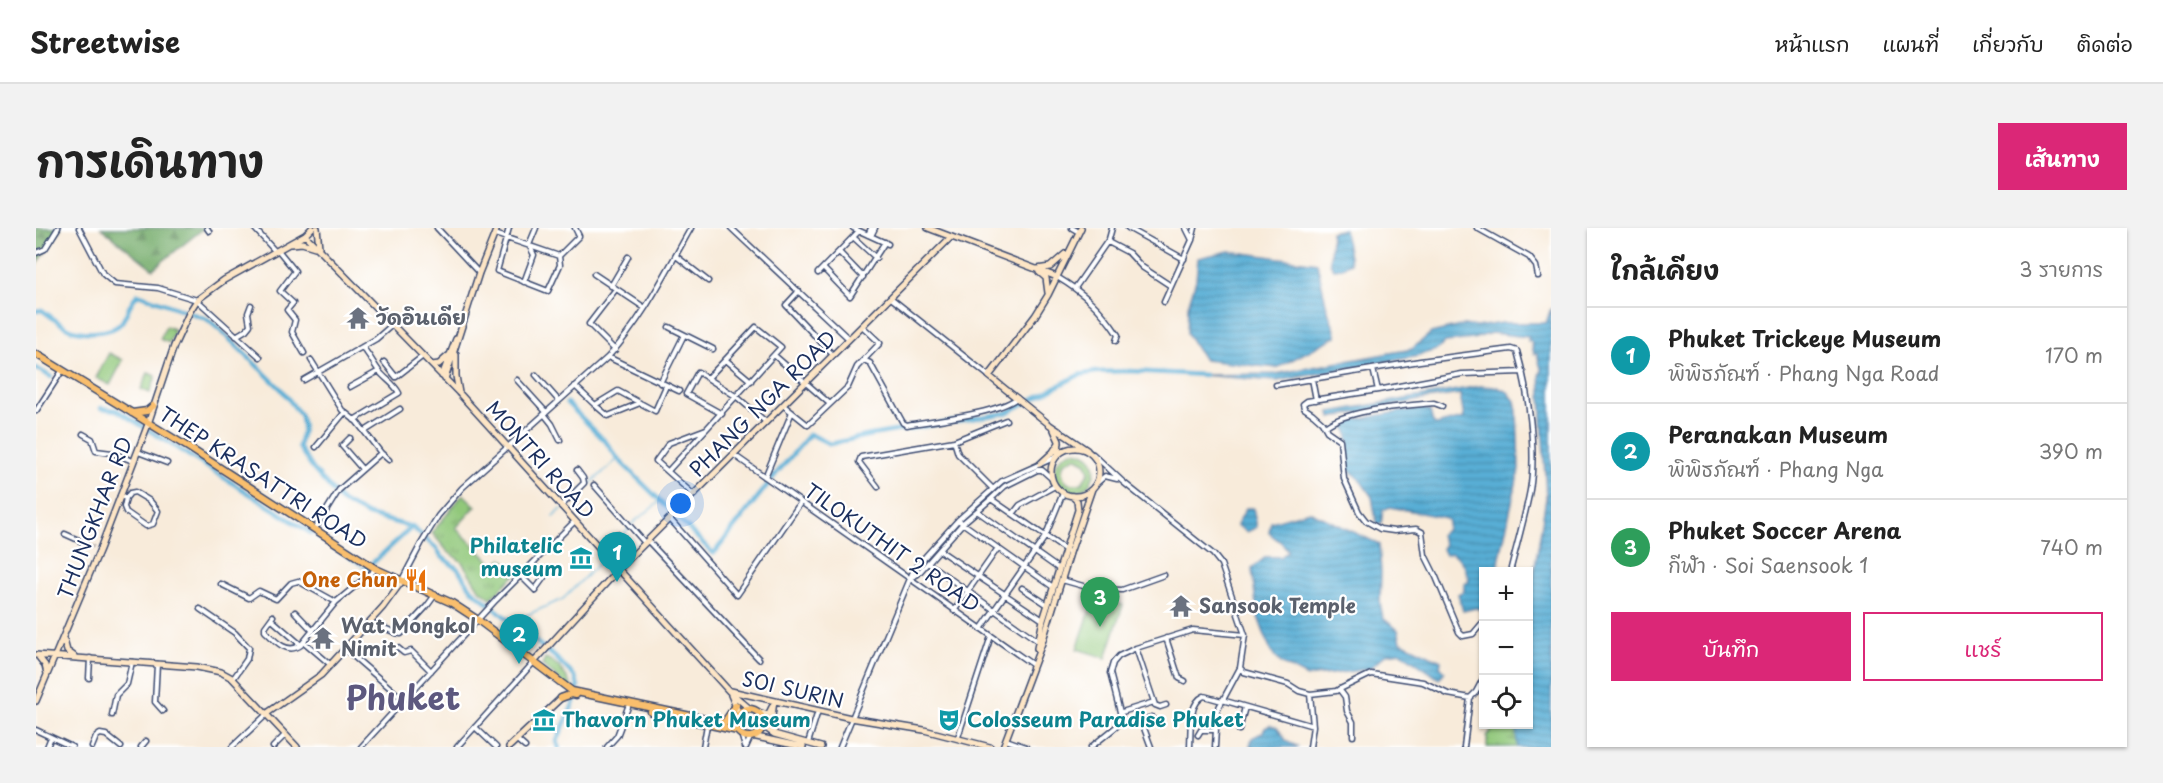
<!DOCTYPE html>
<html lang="th">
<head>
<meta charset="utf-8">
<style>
  body { margin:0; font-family:"Playpen Sans","Playpen Sans Thai",sans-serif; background:#f2f2f2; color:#222 }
  .controls { position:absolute; right:18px; bottom:18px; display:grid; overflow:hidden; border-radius:0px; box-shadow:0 2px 4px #0004 }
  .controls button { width:54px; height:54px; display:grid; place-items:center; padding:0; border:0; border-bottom:2px solid #e0e0e0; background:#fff; color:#222; font:30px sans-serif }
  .you { position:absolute; left:645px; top:276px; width:21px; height:21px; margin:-15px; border:4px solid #fff; border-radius:50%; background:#1a73e8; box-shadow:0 0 0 9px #1a73e833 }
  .badge { display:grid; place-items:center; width:39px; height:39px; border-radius:50%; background:#db2777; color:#fff; font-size:20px; font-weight:700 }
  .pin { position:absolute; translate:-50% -50px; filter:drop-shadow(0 2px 3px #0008) }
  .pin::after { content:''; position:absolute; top:32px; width:21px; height:18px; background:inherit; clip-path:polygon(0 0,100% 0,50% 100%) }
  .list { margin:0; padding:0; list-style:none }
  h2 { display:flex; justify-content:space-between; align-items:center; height:78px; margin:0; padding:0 24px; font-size:26px }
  h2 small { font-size:20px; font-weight:400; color:#767676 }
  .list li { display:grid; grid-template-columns:39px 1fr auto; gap:18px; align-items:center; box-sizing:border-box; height:96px; padding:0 24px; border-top:2px solid #e0e0e0 }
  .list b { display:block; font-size:22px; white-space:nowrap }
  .list p { margin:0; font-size:20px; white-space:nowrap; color:#767676 }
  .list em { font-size:20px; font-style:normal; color:#767676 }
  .actions { display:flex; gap:12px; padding:18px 24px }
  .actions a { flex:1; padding:14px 0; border:2px solid #db2777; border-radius:0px; text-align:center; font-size:21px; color:#db2777 }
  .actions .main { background:#db2777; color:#fff }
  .icon { flex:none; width:33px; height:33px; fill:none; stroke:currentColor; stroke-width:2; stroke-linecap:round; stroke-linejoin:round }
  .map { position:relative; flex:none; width:1515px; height:519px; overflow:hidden; border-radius:0px }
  header { display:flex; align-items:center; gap:36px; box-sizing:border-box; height:84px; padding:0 30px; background:#fff; border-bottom:2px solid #e0e0e0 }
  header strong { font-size:28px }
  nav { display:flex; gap:33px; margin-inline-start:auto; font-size:21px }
  .intro { display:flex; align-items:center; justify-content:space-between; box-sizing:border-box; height:144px; padding:0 36px }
  h1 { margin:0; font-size:42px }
  .button { padding:15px 27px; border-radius:0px; background:#db2777; color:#fff; font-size:21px; font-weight:700 }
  main { display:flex; gap:36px; padding:0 36px }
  aside { flex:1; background:#fff; border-radius:0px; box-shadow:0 2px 4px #0004 }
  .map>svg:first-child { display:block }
  .grass { fill:url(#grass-tufts); stroke:#567c6c; stroke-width:1.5 }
  .forest { fill:url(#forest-firs); stroke:#486e64; stroke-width:1.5 }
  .wetland { fill:url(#wetland-marsh); stroke:#567c6c; stroke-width:1.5 }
  .garden { fill:#91c87a; stroke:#567c6c; stroke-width:1.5; fill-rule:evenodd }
  .water { fill:url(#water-rules); stroke:#3a6e9a; stroke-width:1.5 }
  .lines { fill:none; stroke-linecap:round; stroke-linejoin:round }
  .stream { stroke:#59aed5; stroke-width:1.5 }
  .canal { stroke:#59aed5; stroke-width:4.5 }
  .street-tunnel { stroke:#ccc5c1; stroke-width:4; stroke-dasharray:4 2; stroke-linecap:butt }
  .street-casing { stroke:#3c4b71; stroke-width:7 }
  .secondary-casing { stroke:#3c4b71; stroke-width:8 }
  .primary-casing { stroke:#3c4b71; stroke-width:9 }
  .street { stroke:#fff; stroke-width:4 }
  .secondary { stroke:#fde5c5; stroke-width:5 }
  .primary { stroke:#f9be6d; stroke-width:6 }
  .labels { text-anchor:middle; stroke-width:4.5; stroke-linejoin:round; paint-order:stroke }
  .worship-label { font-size:20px; font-weight:bold; fill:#5b616d; stroke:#fff; text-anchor:start }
  .street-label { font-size:20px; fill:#1b2f5e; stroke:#fff }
  .culture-label { font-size:20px; font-weight:bold; fill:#0d838f; stroke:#fff; text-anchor:start }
  .food-label { font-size:20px; font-weight:bold; fill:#c56008; stroke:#fff; text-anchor:end }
  .town-label { font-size:32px; font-weight:bold; fill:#5d587f; stroke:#fff }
</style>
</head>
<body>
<header>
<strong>Streetwise</strong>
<nav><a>หน้าแรก</a><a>แผนที่</a><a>เกี่ยวกับ</a><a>ติดต่อ</a></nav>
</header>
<div class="intro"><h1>การเดินทาง</h1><a class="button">เส้นทาง</a></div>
<main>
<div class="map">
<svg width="1515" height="519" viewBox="0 0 1515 519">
  <defs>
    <pattern id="grass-tufts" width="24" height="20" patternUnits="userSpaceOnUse" patternTransform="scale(1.5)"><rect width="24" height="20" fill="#91c87a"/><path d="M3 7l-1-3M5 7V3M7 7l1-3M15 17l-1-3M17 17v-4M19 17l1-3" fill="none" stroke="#76a367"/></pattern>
    <pattern id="forest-firs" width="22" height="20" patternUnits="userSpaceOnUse" patternTransform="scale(1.5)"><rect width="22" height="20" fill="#74ac6a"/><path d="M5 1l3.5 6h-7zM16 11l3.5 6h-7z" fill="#5e8c5a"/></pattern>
    <pattern id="wetland-marsh" width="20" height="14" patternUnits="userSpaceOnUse" patternTransform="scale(1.5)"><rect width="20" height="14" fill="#91c87a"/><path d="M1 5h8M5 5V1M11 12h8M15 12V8" fill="none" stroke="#76a367"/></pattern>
    <pattern id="water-rules" width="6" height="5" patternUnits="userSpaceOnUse" patternTransform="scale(1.5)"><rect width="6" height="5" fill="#59aed5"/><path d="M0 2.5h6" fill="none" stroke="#498eb0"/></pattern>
  </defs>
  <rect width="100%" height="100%" fill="#fff"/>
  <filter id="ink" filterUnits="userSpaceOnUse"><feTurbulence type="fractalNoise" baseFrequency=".0167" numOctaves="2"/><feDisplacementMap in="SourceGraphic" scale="12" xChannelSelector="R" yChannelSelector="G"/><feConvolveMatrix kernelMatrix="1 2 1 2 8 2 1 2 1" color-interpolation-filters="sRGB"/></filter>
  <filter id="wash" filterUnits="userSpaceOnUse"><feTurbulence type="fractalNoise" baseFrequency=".008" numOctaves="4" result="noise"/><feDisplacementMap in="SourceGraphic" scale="24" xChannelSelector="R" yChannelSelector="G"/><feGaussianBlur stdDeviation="1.35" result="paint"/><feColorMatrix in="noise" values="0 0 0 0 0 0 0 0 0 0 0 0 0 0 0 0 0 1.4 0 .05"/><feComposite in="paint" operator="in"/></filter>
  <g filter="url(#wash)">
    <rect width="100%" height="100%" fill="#f8ebda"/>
    <path class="grass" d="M427,266l13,12 -20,22 38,37 8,-7 15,15 -26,25 -12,-9 -17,-27 -14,-10 -16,-19z
      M509,430c13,4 24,20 28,33l-31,-26z"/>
    <path class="forest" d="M0,0h25l-25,39z
      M65,0h103l-51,41z"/>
    <path class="wetland" d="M1459,497h27l21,22h-56v-11z"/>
    <path class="garden" d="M130,98l9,4 -6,13 -9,-4z
      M73,125l14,7 -13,25 -14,-7z
      M112,145l8,3 -6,17 -9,-4z
      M1037,223c42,3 14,58 -12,35 -14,-13 -3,-32 12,-35zM1039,229l11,6 3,9 -7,11c-14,5 -24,-6 -18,-20z
      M1059,368l28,9 -17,53 -29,-9z"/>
    <path class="water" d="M1308,1l6,34 -9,5 -7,1 -4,-6 1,-31z
      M1193,23l88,12 10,45 10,28 -60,32 -73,-8 -17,-26 1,-28 8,-26 2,-22z
      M1515,80v439h-34l-1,-22 12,-1 1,-120 17,-106 -6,-125 2,-1 -5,-18h-3l-3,-13h-3l1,-4 -38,-4 -18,6 -28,3c-6,11 -16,8 -26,14l-142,25 -76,-6 74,-1 137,-25 19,-16 33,-8 12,2 27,-4h43z
      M1444,158l17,1 11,5 7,9 2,10 2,59 -22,101 -13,1 -1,38 -7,-2 -13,3 -5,-17 6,-3v-8l5,-2c-3,-12 -6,-22 -18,-28l-6,2 -3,-6 2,-5 -4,-9 7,-6 1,-8 -6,-4 -52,-10 -7,3 -2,14 -4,1 -5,-28 -14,-20 -12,-9 3,-25 -2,-12 -3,-4 4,-6 3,-1 73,-12 6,3 3,12 3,2 28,-7 -4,-24 -40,6 -89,18 -1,-6z
      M1210,280h7l4,19 -10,5 -10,-7z
      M1273,283l70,33 2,28 -1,31 3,15 15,12 3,12 40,19 -1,5 5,5 -6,8 -38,-27 -15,2 -17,15 -62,8 -25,-13 -11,-12 -14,-38 -5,-46 14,-11h15l7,-6 -5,-7 -14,-11 2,-11z
      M1234,497l7,2 10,15 12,5h-49l2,-9 10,-5 3,-5z"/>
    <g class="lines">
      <path class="stream" d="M529,278l53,-47
        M517,289l9,-8
        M275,305l58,38
        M571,326l27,-32 28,-22
        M473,391l11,-1 43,-19 41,-41"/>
      <path class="canal" d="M0,83l6,-1c9,7 18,14 28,19 12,5 42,5 51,-6 7,-9 8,-21 17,-29l69,25 14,12 60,58 20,27 2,13 -4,18 14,22 28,32 27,14 44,12 24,21 6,9 16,12 14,21 83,67 20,20 3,9 -4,16 -17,39 2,6
        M0,140l15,9
        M531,175l39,39 12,17 95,94 2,-1 61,-78 34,-40 20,10 41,-9 135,-22 73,-38 17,-3 34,-1 75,4
        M65,180l16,2 194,123
        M330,341l46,-42"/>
    </g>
  </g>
  <g filter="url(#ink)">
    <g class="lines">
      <path class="street-tunnel" d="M49,315l9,4"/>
      <g class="street-casing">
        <path id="street" d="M43,0l24,46 12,10 43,4 39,12 63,57
          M171,0l2,3
          M218,0l21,23
          M401,0l42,45
          M473,0l-12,43 51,20 12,-26 -1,-9
          M695,0l118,111
          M817,0l35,16
          M1036,0l7,4
          M1092,0l56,31
          M1150,0l6,12
          M1441,0l52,29 7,9 2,10
          M459,6l64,22
          M832,7l3,-7
          M835,8l4,-8
          M817,9l23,21
          M1072,14l21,11 13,14 29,19
          M242,22l17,21 -15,20 13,12 -6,7 8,10 -3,12 12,21
          M803,24l24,25
          M0,25l9,-4 13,-21
          M523,28l20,-20 -4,-8
          M640,28l32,25
          M787,40l27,28 35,-54
          M782,45l41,-42
          M558,46l51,34
          M1021,49c27,16 44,32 61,58l-2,6
          M488,54l10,-27 -5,-10 7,-17
          M575,58l17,-29
          M1039,60l34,-49 3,-11
          M763,63l-13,14 47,50
          M855,70l98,78
          M1128,74l28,-62 3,-12
          M633,99l44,22
          M200,108l10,-6 4,-5 -2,-12 3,-8
          M579,122l-26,-26 27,-35
          M738,127l56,49
          M572,129l71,34
          M275,132l31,50 15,12 24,31 -42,37 -24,39
          M690,132l25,21
          M828,132l6,3 33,60 4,2c28,-5 89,-11 110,-27
          M348,134l12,15 27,-21
          M1337,141l5,21
          M500,147l23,26
          M1276,151l4,21
          M268,152l72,-41 16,-14
          M481,152l29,32
          M624,155l24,-48
          M1240,157l144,-24 91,-12 6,2c11,38 20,99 13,139 -5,27 -13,54 -20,82
          M539,158l20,19
          M314,159l29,-16
          M604,175l-32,13 -13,-11 23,-14 37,20 11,-25
          M747,177l25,20 40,-38 9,-20 23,-24 -18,-17
          M0,183l26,-40
          M508,186l8,10 8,16
          M686,186l-36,-20 12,-22 39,25 29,25
          M318,192l45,-27c-5,-10 -14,-14 -20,-22 -6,-8 -10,-17 -17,-24
          M1289,199c22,-18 81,-21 109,-24l8,3
          M329,203l35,-22
          M47,206l9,5 4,12 16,2 21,8
          M314,210l-8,8 20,23
          M918,213l4,13 35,35
          M280,219l29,-35
          M102,224l29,11
          M345,225l8,7
          M1057,226l30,28 90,72 8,10 24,71 -5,33 4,4 44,12 11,7 11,3 26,-3 35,-17 52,8 25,12 22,4 6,-6 8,-15
          M698,227l299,210
          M632,243l113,-124 -25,-20 -47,50
          M729,249l27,-65
          M1061,255l8,-7 12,3
          M558,257l51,58
          M842,259l-19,-25 2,-5 93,-16 52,-21
          M658,267l-38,-34 13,-18 37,-14
          M84,268l6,2 -2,9 2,5 20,14 7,-2 5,-13 -8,-10 -15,-9 -5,1 -4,5
          M955,271l79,54
          M525,278l23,-23 -1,-5 -6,-8
          M941,283l82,58
          M977,286l7,-9 35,-19
          M634,291l67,76 64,-93
          M922,292l95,67
          M29,306l20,9
          M612,313l111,118
          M565,321l16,-15
          M903,322l104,70
          M892,335l110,78
          M496,336l13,12 -8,11
          M484,347l16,16
          M874,350l8,-4 45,-51 28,-24 14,-13 32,-16h5l9,8
          M366,352l19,-36 17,-28 24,-28 146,-131c35,-38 58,-85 83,-129
          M1026,352l32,9 28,1 42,-15
          M185,356l28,14 10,-7 17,8 15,-16 7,-2 38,21
          M986,360l26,17
          M164,381l35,24 14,15 -2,11 -14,20
          M918,383l44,-63
          M259,384l18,19
          M237,388l-8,11v4c10,10 22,24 36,14l35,-43 40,-33
          M235,391l30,26
          M1448,393l-11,13 -10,2 -4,-4 -23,-55 -11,-22 -3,-23 -6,-3 -22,2 -14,-2 -14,-8 -7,-9 -15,-33 -4,-39 -13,-9 -5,-9 -9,-8 -9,-6 -1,-4 4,-3 71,-11 84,-16 61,-2
          M334,394l26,11 5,1 26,-28 8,-11
          M945,401l64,-92 18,-44
          M1130,410l13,40 6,3
          M268,414l27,23
          M362,420l6,5 7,-2 20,20
          M1100,420l19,57 5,2 6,-2
          M309,421l59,51
          M121,436l-2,38 8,9
          M53,450l1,-20
          M1303,461l6,8 2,14 6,11v14
          M1186,472l91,26
          M1086,484l32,-10
          M76,487l4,-20 11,-11 5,-22
          M1086,492l10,3 20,-6
          M1105,492l10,27
          M439,499l21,20
          M0,502l36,17
          M1203,502l6,-23
          M705,506l4,13
          M1162,507l3,-5h15
          M922,509l33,-101
          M481,512l8,7
          M970,512l20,7
          M772,515l10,-32
          M11,519l4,-10
          M56,519l4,-10 4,-3 6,1 15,12
          M105,519l5,-6
          M196,519l34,-32
          M237,519l12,-12
          M325,519l135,-147 79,-79
          M421,519l77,-85
          M571,519l10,-11 11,-29
          M667,519l4,-22
          M710,519l5,-11
          M804,519l74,-178 44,-49 44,-39 54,-24
          M1055,519l25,-20 6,-7 -12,-47 3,-10 6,-7 17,-8 57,-18 52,5
          M1154,519c1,-16 -2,-44 14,-51l18,5
          M1179,519l2,-36 23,-43
          M1274,519l3,-21 -3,-32
          M1428,519l6,-49"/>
      </g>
      <g class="secondary-casing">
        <path id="secondary" d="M281,0l2,19
          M892,0l129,49
          M1045,0l-33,67 -13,21 -46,60 61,49 37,25
          M269,7l154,158 270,298 21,18
          M256,16l10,-1 13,4
          M1001,41l13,-2 15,-13
          M1003,44l7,6 2,15
          M420,127v21l3,17
          M396,137l7,-1 9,-8
          M406,148l14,-37
          M409,151l34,-106 18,-45
          M1018,202l5,11 -1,13
          M1015 244a24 24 0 1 1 48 0a24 24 0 1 1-48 0Z
          M1004,236l13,-12 6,-9
          M28,412l3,11 7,5
          M1001,420l6,-28 35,-110 -1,-9 -5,-5
          M0,427l161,12 24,5 11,6 65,69
          M2,428l7,9 2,9
          M498,434l85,-93 331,-331
          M695,463l120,27 73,12 66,17
          M695,467l8,19
          M0,473l64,-152 47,-122 27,-81 16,-35 7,-11 27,-20 81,-45 7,-7
          M722,484l10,3 4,-8
          M230,486l55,-39 62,-68 19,-26
          M727,498l11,8 47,13
          M738,504l-3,-8 3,-23
          M716,508l51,11
          M473,519l52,-49
          M967,519l39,-104 28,-90 22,-64"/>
      </g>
      <g class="primary-casing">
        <path id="primary" d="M0,126l155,95 185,120 76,34 26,17 94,71 152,32 12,-4
          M96,185l15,-2 6,-5
          M525,470l11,-4 4,1
          M699 495a14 14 0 1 1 28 0a14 14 0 1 1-28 0Z
          M615,484l87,19
          M690,492l10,-15"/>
      </g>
      <use href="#street" class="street"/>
      <use href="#secondary" class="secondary"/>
      <use href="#primary" class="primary"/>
    </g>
  </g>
  <defs>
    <g id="temple-bare" transform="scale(1.8)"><path d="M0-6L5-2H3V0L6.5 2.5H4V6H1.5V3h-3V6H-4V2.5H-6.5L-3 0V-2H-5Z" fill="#6b7280" stroke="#fff" stroke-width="2.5" paint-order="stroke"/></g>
    <g id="museum-bare" transform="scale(1.8)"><path d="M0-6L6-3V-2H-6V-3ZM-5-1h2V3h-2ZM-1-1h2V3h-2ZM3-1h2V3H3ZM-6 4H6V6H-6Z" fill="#0f9aa8" stroke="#fff" stroke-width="2.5" paint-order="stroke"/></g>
    <g id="restaurant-bare" transform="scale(1.8)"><path d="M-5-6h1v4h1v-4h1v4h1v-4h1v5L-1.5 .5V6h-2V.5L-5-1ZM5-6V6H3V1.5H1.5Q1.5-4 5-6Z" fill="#e8710a" stroke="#fff" stroke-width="2.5" paint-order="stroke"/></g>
    <g id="theatre-bare" transform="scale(1.8)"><path d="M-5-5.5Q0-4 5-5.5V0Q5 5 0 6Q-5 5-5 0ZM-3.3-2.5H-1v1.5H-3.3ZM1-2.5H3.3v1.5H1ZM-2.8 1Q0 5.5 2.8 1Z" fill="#0f9aa8" stroke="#fff" stroke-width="2.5" paint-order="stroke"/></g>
  </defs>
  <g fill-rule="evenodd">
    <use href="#temple-bare" x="322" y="90"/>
    <use href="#museum-bare" x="545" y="330"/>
    <use href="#restaurant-bare" x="380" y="352"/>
    <use href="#temple-bare" x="1145" y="378"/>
    <use href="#temple-bare" x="287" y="410"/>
    <use href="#museum-bare" x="508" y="492"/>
    <use href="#theatre-bare" x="913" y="492"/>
  </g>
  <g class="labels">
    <g class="worship-label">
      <text x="340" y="97">วัดอินเดีย</text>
      <text x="1163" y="385">Sansook Temple</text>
      <text x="305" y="405">Wat Mongkol<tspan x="305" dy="23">Nimit</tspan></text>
    </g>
    <g class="street-label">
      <text transform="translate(727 176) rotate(-45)" y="7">PHANG NGA ROAD</text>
      <text transform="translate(504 232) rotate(48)" y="7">MONTRI ROAD</text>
      <text transform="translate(227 250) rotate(33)" y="7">THEP KRASATTRI ROAD</text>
      <text transform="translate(59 290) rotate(-69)" y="7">THUNGKHAR RD</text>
      <text transform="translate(856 320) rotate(35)" y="7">TILOKUTHIT 2 ROAD</text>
      <text transform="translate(757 462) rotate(13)" y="7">SOI SURIN</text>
    </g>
    <g class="culture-label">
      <text x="527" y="325" text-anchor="end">Philatelic<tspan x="527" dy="23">museum</tspan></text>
      <text x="526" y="499">Thavorn Phuket Museum</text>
      <text x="931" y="499">Colosseum Paradise Phuket</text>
    </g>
    <g class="food-label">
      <text x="362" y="359">One Chun</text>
    </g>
    <g class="town-label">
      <text x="367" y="482">Phuket</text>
    </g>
  </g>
</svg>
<div class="controls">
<button>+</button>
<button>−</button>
<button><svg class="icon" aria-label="locate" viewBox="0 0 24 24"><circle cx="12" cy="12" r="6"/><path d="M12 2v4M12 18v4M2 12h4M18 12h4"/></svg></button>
</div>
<div class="you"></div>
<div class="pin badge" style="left:581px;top:354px;background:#0f9aa8">1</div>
<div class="pin badge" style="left:483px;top:436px;background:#0f9aa8">2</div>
<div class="pin badge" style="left:1064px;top:399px;background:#2e9e5b">3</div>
</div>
<aside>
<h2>ใกล้เคียง<small>3 รายการ</small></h2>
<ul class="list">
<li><span class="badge" style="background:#0f9aa8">1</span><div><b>Phuket Trickeye Museum</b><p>พิพิธภัณฑ์ · Phang Nga Road</p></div><em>170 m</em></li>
<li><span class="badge" style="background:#0f9aa8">2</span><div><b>Peranakan Museum</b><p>พิพิธภัณฑ์ · Phang Nga</p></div><em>390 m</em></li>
<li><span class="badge" style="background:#2e9e5b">3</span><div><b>Phuket Soccer Arena</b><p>กีฬา · Soi Saensook 1</p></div><em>740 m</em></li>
</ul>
<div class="actions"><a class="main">บันทึก</a><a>แชร์</a></div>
</aside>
</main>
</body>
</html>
